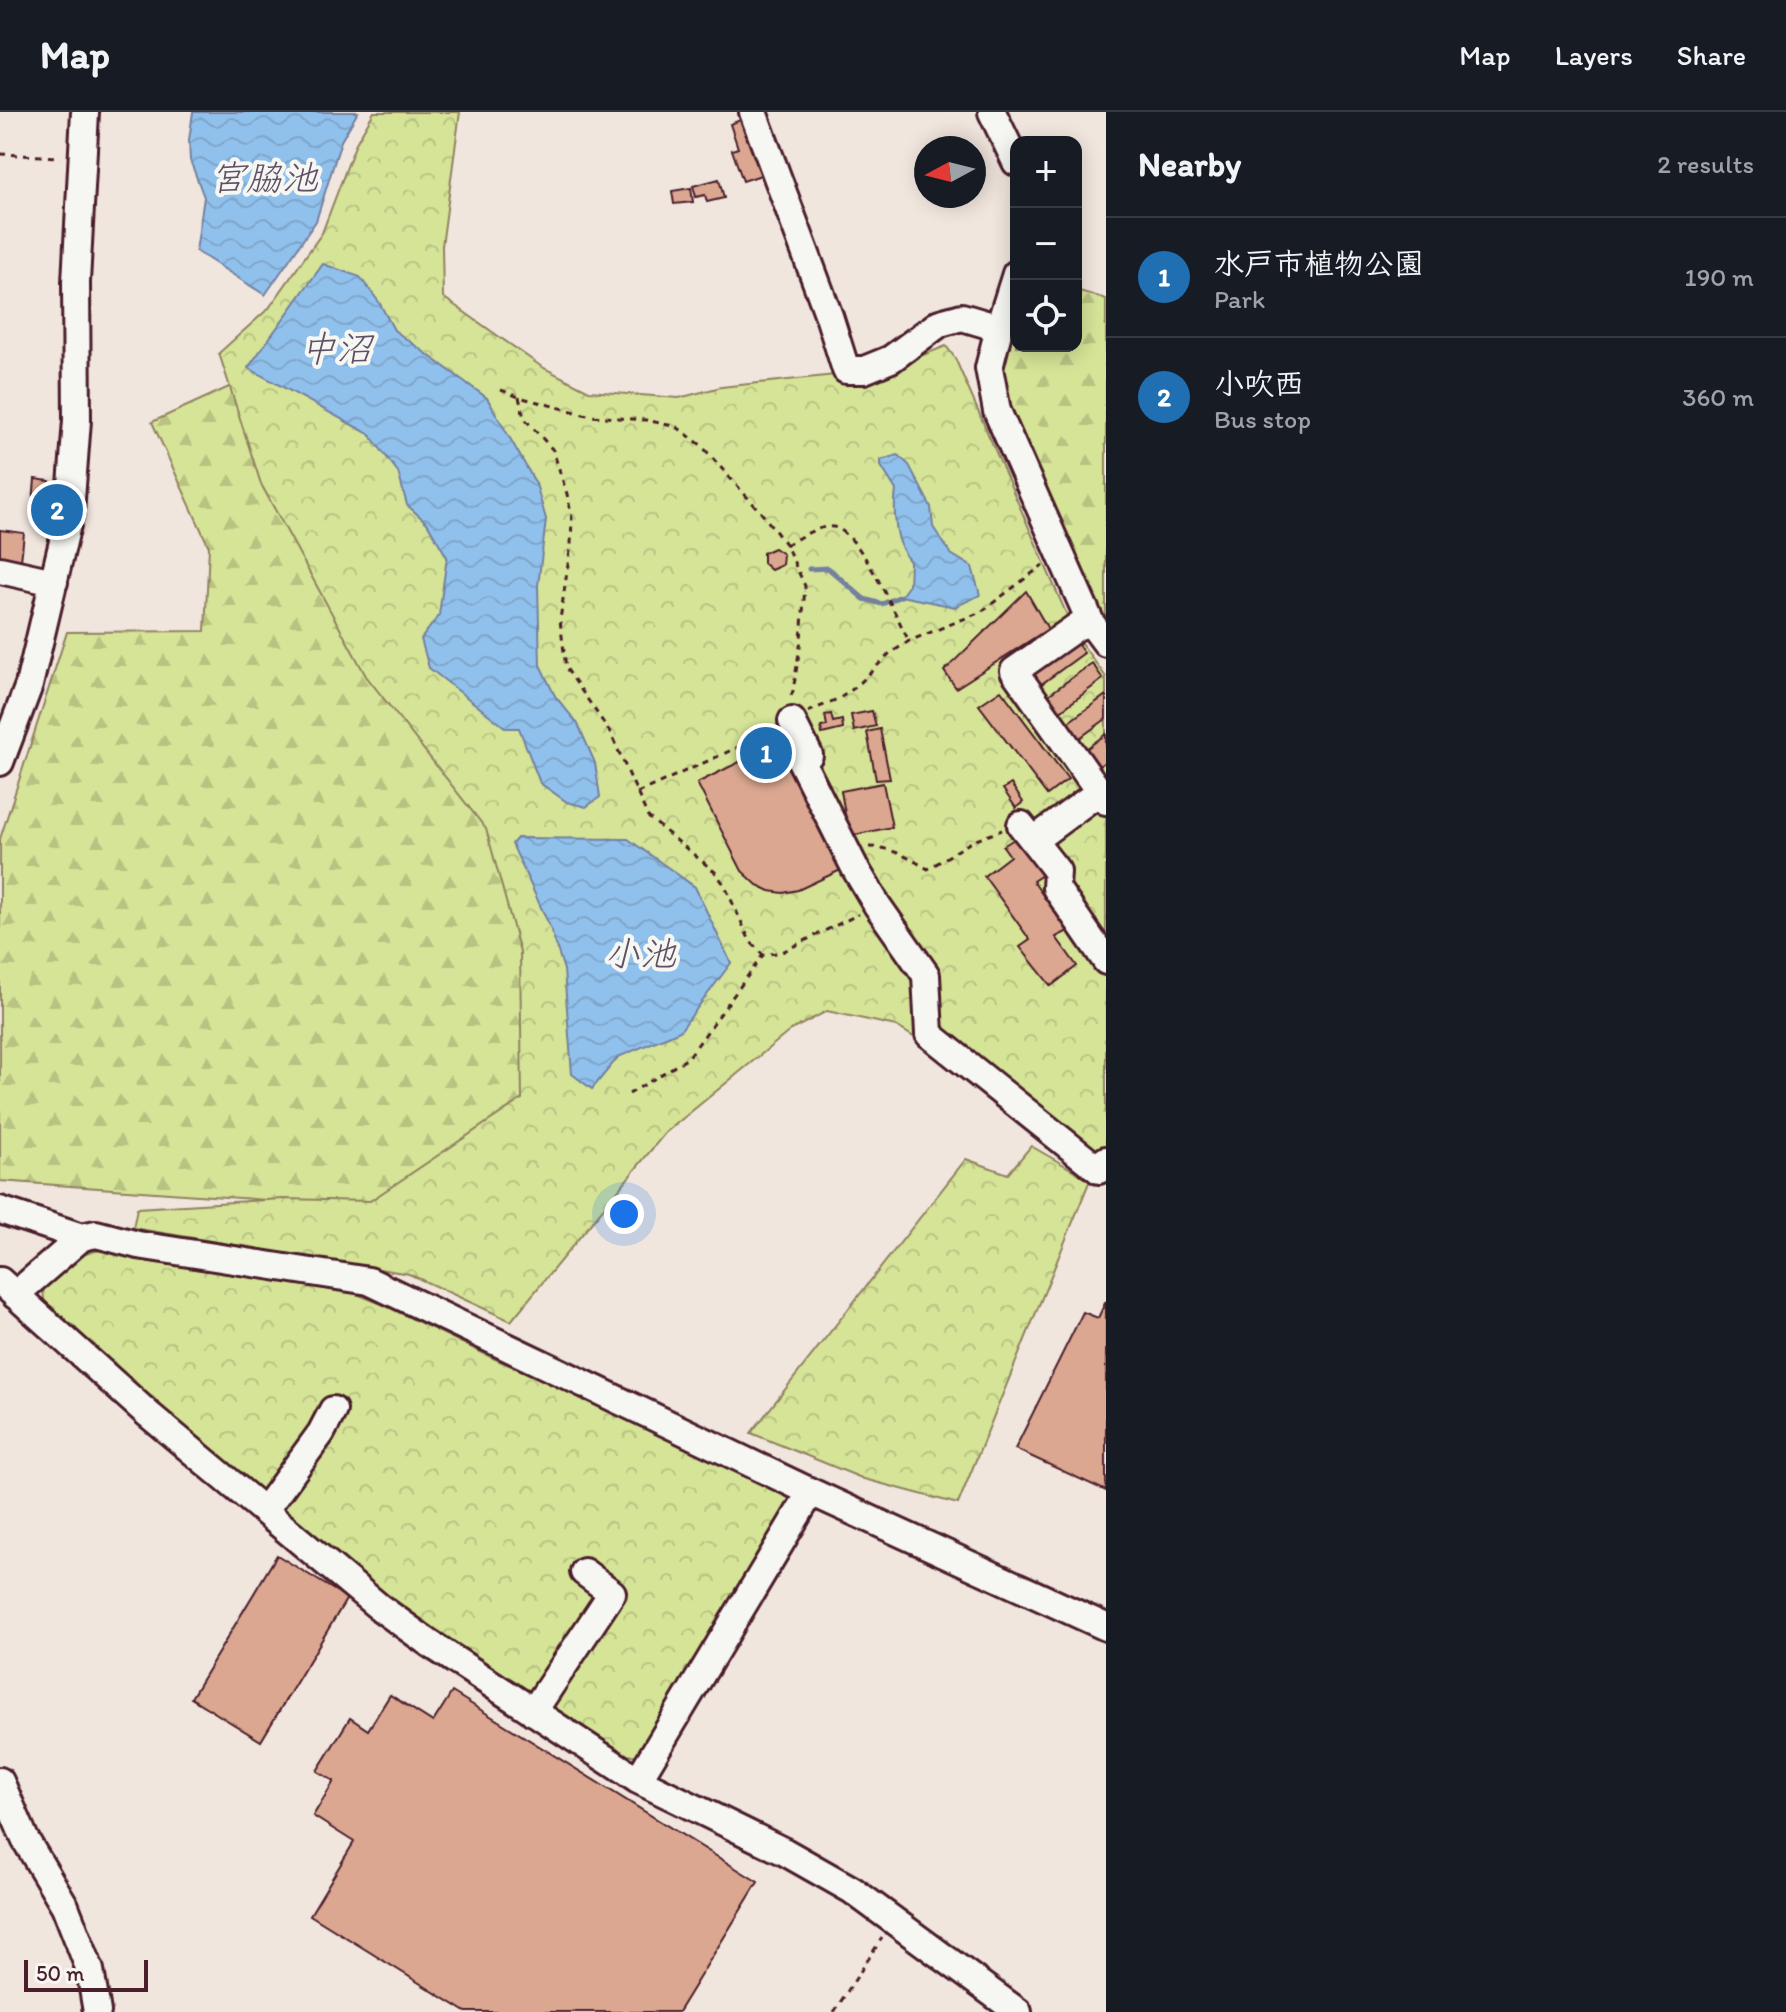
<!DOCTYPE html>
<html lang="en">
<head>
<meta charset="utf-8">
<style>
  body { margin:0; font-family:Itim,"Klee One",sans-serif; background:#242831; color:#f1f3f6 }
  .controls { position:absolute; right:24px; top:24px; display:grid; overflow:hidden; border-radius:16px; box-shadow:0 4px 20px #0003 }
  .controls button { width:72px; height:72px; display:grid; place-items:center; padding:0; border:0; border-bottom:2px solid #363941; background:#171b24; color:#f1f3f6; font:40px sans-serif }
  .compass { position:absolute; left:914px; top:24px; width:72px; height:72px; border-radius:50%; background:#171b24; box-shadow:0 4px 20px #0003; rotate:263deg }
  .scale { position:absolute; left:24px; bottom:20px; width:124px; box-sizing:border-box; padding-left:8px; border:4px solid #4a1f2b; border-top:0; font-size:22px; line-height:28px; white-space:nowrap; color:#4a1f2b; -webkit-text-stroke:6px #f6f6f2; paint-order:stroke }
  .you { position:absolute; left:624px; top:1102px; width:28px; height:28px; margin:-20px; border:6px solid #fff; border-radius:50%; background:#1a73e8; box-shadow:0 0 0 12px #1a73e833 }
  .badge { display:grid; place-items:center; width:52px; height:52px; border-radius:50%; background:#1f6fb2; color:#fff; font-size:26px; font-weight:700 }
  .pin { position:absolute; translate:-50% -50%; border:4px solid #fff; box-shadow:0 2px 8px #0006 }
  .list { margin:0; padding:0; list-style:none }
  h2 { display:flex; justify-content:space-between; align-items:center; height:104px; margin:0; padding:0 32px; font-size:34px }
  h2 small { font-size:26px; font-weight:400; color:#9ea1a6 }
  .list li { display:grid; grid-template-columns:52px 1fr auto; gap:24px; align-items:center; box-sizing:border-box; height:120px; padding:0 32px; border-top:2px solid #363941 }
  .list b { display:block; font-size:30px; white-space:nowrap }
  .list p { margin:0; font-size:26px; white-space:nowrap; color:#9ea1a6 }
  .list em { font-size:26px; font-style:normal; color:#9ea1a6 }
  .icon { flex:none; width:44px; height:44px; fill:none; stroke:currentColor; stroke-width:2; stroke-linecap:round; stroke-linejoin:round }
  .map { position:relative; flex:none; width:1106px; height:1900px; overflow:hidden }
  header { display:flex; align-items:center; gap:48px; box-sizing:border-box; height:112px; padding:0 40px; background:#171b24; border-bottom:2px solid #363941 }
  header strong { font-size:38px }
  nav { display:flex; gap:44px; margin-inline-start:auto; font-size:28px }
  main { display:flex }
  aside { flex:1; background:#171b24 }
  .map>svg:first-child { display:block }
  .forest { fill:url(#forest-firs); stroke:#908261; stroke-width:2 }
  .park { fill:url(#park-crowns); stroke:#908261; stroke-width:2 }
  .water { fill:url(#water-waves); stroke:#74809f; stroke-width:2 }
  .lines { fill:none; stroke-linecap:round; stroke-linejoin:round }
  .stream { stroke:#74809f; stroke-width:5 }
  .building { fill:#dba790; stroke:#4a1f2b; stroke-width:2 }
  .minor-casing { stroke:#4a1f2b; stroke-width:32 }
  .path { stroke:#4a1f2b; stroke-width:3; stroke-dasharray:6 6; stroke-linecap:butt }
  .minor { stroke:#f6f6f2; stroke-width:26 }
  .labels { text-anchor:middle; stroke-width:8; stroke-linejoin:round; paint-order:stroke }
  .water-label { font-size:36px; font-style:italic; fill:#5f5065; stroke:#f6f6f2 }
</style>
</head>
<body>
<header>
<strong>Map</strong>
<nav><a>Map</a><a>Layers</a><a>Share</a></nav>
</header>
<main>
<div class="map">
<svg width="1106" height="1900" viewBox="0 0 1106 1900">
  <defs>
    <pattern id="forest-firs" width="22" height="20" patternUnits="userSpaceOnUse" patternTransform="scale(2)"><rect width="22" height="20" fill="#d5e497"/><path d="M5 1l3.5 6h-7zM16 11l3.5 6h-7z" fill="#b8c382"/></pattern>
    <pattern id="park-crowns" width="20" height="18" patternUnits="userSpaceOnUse" patternTransform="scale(2)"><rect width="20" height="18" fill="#d5e497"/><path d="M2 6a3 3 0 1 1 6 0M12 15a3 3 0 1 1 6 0" fill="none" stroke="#b8c382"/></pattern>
    <pattern id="water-waves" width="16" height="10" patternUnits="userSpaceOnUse" patternTransform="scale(2)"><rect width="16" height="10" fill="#90c1ec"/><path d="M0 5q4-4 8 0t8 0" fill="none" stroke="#7ea5cb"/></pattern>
  </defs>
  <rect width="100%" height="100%" fill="#f1e6de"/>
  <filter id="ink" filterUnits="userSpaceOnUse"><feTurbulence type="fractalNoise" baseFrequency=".0125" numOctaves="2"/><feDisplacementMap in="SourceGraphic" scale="16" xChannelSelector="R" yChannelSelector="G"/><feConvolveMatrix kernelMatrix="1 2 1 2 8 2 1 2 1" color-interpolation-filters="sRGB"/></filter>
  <g filter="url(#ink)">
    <path class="forest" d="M1076,178l30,9v325l-16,-18 -91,-216 -1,-26 18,-41v23h60z
      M240,270l620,595 -476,274 -103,-50 -281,-20v-342l67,-207 138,-1 4,-84 -57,-125z"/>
    <path class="park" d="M374,0h86l-18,134 1,51 99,70 47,24 90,7 42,-11 114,-12 18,8 93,-37 9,12 121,278 30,41v470l-5,7 -205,-128 -69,-15 -36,19 -126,103 -154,188 -102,-47 -276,-46 4,-20 146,-9 87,2 152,-102 -2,-147 -34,-123 -120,-153 -105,-192 -42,-131 50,-45 53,-75 34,-90z
      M1031,1034l59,34 -132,324 -94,-25 -113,-46 215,-274 42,15z
      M101,1138l44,11 209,32 30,12 111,54 165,71 125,58 6,19 -147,247 -27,3 -216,-147 -260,-212 -96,-91 -2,-17c19,-21 28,-35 58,-40z"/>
    <path class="water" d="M193,0h165l-17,29 -25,80 -51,74 -69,-44 8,-54 -14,-37 -1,-20z
      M323,152l37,13 19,25 15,28 93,68 49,86 10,35 -8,67 2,79 15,31 23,28 17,39 5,34 -14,10 -19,-5 -27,-19 -21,-55h-13l-77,-60 -8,-29 18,-24 8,-58 -20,-34 -20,-18 -9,-33 -29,-38 -121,-66z
      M898,343l11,10 22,42 2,20 18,27 21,13 8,28 -25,12 -54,-11 8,-11 1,-23c-15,-19 -17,-49 -14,-72l-15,-24v-6z
      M517,726l111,1 67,48 36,76 -51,68 -62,26 -26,32 -20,-15 -8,-104 -14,-43 -38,-83z"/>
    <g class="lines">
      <path class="stream" d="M809,457l19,-1 36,31 18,5 19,-8"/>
    </g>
    <path class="building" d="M748,5l19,56 -24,8 -11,-31 6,-2 -8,-24z
      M719,67l5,19 -17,4 -2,-7 -9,2 -3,-11z
      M691,76l2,14 -19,2 -2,-13z
      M35,367l15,2 -2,24 -15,-2z
      M0,418l24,3 -3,28 -21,-2z
      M774,436l9,6 -1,11 -11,5 -8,-7v-10z
      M1026,479l22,38 -92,59 -12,-17z
      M1072,525l12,16 -48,35 -12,-16z
      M1092,551l11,16 -48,36 -12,-16z
      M1001,578l67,89 -21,16 -68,-90z
      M1106,583v24l-32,23 -11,-16z
      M872,599l4,15 -22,5 -3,-16z
      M831,602l2,8 9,-2 1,9 -21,5 -1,-7 6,-1 -2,-11z
      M880,617l10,50 -14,1 -9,-48z
      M1106,622v27l-11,8 -13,-17z
      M782,629l63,127 -47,22 -15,3 -13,-2 -13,-6 -15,-14 -45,-88z
      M883,671l9,44 -43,9 -8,-45z
      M1011,672l12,18 -7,6 -13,-19z
      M1019,724l26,37 -12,8 35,50 -12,6 21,29 -26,20 -31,-39 10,-7 -46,-64 26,-20 -7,-10z
      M1106,1189v190l-91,-42 68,-137 15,6z
      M277,1443l70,43 -86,143 -70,-43z
      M452,1580l306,190 -80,130h-212l-156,-97 44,-73 -41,-26 21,-35 -17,-10 33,-53 18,12 22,-35 43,27z"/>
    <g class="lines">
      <g class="minor-casing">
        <path id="minor" d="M753,0l76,204 17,54h18l27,-11 49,-36 22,-6 37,11
          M992,0l24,50
          M1016,162l-17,54 -10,40 8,43 94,212 15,20
          M0,458l54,12
          M1091,511l-13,3 -64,45 92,130
          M792,609l17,34 -9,4 55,109 22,37 49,70 3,59 170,136 7,-10
          M0,650l29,-77 41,-173 7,-92 -1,-138 9,-170
          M1021,713l36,46 -1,17 50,73
          M1034,728l65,-48
          M0,1098l82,27
          M0,1169l148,133 231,193 50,36 209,137 147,72 67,38 166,122
          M15,1183l67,-58 14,-3 42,11 231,36 442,211 295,135
          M264,1399l57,-78 12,-23
          M533,1600l79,-119 -28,-21
          M638,1668l173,-288
          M0,1669l25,58 40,67 25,64 7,42"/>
      </g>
      <path class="path" d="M0,42l60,3
        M501,278l18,7 72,19 55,4 31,7 24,18 62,70 23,30 19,41 -4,54 -8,51 -4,10
        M519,285l5,21 29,32 14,44 5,24 -1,26 -11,76 6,48 44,64 38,85 67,55 9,12 26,57 13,14
        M786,433c13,-7 32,-20 47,-18 27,4 63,90 76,114
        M808,600l32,-14 17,-12 32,-32 20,-13 72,-29 62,-47
        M637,681l137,-62
        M869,735c22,0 40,11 59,22l43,-27 31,-12
        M629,982l59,-36 75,-103 19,-3 77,-38
        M834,1900l48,-74"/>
      <use href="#minor" class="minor"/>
    </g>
  </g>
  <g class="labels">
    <g class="water-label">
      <text x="264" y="78">宮脇池</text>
      <text x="336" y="249">中沼</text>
      <text x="640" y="854">小池</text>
    </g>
  </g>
</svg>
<div class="controls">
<button>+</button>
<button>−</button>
<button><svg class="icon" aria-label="locate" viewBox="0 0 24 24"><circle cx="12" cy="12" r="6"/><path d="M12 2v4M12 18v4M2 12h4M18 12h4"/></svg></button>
</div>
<svg class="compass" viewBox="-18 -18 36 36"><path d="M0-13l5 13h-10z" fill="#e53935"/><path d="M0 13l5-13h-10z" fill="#9ea1a6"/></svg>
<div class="scale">50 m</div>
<div class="you"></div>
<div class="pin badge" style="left:766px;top:641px">1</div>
<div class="pin badge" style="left:57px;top:398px">2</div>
</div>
<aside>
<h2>Nearby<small>2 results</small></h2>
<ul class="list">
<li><span class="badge">1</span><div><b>水戸市植物公園</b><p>Park</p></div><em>190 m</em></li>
<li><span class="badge">2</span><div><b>小吹西</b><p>Bus stop</p></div><em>360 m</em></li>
</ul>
</aside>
</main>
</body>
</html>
